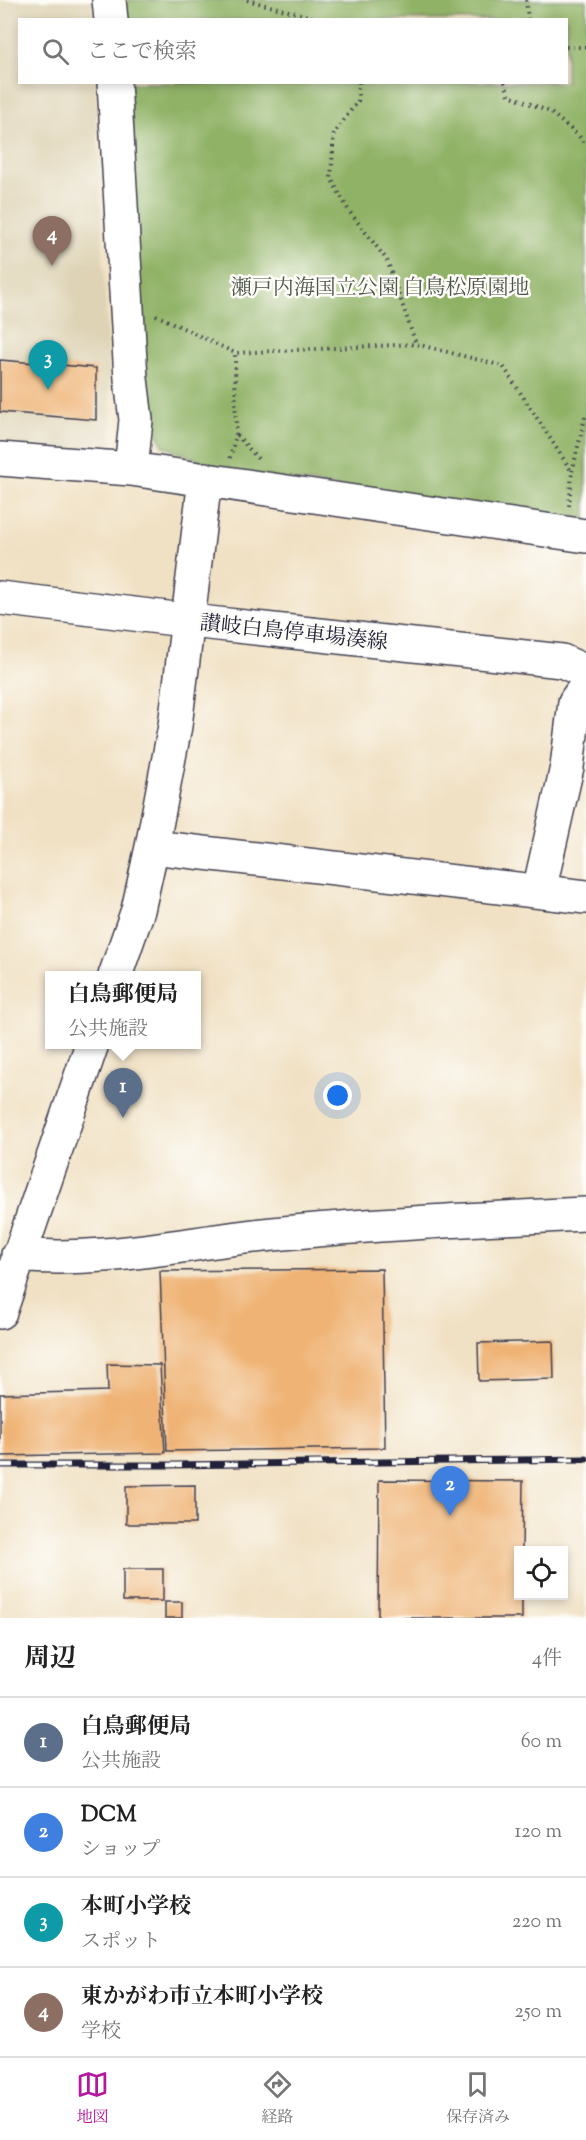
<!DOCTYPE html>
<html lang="ja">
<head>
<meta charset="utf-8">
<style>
  body { margin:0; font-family:"Sorts Mill Goudy","Noto Serif JP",serif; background:#f2f2f2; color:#222 }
  .controls { position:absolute; right:18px; bottom:18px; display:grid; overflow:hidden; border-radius:0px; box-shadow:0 3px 9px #0003 }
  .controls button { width:54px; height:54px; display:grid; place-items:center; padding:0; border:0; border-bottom:2px solid #e0e0e0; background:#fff; color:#222; font:30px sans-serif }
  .you { position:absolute; left:338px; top:1096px; width:21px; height:21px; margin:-15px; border:4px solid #fff; border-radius:50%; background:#1a73e8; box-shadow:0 0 0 9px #1a73e833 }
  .badge { display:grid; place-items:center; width:39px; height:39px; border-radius:50%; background:#b5179e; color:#fff; font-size:20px; font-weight:700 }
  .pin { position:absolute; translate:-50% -50px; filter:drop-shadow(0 2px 3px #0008) }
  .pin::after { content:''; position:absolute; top:32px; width:21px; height:18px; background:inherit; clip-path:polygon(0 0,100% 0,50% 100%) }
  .popup { position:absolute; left:45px; top:971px; width:156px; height:78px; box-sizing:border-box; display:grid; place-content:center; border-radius:0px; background:#fff; filter:drop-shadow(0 2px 4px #0005); font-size:20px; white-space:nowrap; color:#767676 }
  .popup b { font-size:22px; color:#222 }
  .popup::after { content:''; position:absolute; left:50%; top:100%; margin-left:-12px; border:12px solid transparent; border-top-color:#fff }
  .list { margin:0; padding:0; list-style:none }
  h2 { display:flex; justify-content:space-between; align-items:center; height:78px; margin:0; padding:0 24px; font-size:26px }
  h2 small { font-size:20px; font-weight:400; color:#767676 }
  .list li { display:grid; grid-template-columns:39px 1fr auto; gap:18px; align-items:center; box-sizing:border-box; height:90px; padding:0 24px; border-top:2px solid #e0e0e0 }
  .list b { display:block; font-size:22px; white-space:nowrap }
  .list p { margin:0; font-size:20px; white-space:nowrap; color:#767676 }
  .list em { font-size:20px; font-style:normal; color:#767676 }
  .icon { flex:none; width:33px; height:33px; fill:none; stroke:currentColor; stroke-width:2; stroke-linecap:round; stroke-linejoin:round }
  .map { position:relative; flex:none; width:586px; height:1618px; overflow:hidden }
  .search { position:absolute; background:#fff; box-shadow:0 3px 9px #0003; left:18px; right:18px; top:18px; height:66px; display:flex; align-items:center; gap:15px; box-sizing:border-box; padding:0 21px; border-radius:0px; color:#767676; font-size:22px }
  .sheet { height:438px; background:#fff }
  nav { display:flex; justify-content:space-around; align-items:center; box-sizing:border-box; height:84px; border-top:2px solid #e0e0e0; background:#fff; font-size:16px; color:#767676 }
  nav a { display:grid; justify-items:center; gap:3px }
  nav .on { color:#b5179e }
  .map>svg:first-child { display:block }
  .built { fill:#ded3b5 }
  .forest { fill:#90b266; stroke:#596a50; stroke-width:1.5 }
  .building { fill:#efb374 }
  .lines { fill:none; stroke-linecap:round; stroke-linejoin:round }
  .minor-casing { stroke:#413f50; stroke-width:36 }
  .major-casing { stroke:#413f50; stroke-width:36 }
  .path { stroke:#413f50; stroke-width:4; stroke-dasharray:1.5 4.5; stroke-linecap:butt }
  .minor { stroke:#fff; stroke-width:33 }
  .major { stroke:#fff; stroke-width:33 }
  .rail-casing { stroke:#22223b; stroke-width:7 }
  .rail { stroke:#fdfcf7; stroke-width:4.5; stroke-dasharray:14; stroke-linecap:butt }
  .labels { text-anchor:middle; stroke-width:5; stroke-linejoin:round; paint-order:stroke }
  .park-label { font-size:21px; fill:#4e564c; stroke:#fdfcf7 }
  .street-label { font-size:21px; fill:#22223b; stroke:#fdfcf7 }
</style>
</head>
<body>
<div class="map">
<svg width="586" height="1618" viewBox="0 0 586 1618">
  <rect width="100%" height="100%" fill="#fdfcf7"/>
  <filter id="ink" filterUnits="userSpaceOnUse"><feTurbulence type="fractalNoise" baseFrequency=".0167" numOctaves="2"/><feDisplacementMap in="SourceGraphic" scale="12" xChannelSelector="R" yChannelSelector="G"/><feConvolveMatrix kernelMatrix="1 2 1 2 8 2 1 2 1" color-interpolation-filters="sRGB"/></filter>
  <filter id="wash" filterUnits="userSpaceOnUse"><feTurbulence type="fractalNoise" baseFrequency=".008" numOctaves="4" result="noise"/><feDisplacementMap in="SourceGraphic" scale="24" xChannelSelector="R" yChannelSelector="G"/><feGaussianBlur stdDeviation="1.35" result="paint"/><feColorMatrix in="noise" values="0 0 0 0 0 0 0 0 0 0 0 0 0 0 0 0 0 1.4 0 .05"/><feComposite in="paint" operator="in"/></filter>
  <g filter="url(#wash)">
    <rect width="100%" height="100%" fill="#f1e1c4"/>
    <path class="built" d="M0,0h92l1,19 -73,1v62l75,1 18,377 -113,-10z"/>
    <path class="forest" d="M120,0h466v523l-361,-52 -62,-25 -17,-35 -21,-328 441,-1v-62h-445z"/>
    <g id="blocks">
      <path class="building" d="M0,360l96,8v52l-96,-8z
        M382,1269l3,179 -218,3 -7,-180z
        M553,1341l1,38 -75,2 -1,-38z
        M107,1364l53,1 5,88 -165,3v-62l108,-3z
        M379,1480l144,1 -1,69h-4v46h4v22h-144z
        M195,1485v39h-69v-38z
        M123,1569h40v32h-40z
        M165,1602h17v16h-17z"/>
    </g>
  </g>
  <g filter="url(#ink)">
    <use href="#blocks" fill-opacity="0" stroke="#413f50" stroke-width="1.5"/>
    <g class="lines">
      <g class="minor-casing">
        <path id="minor" d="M109,0l2,20
          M114,82l17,297 5,41 -5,49
          M0,459l131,10 455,67
          M152,847l434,50
          M539,891l28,-124 8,-65 11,-16
          M115,976l23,-66 14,-63 23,-121 30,-247
          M18,1255c83,8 163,-11 245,-20 107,-11 215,-16 323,-21
          M0,1312l92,-268"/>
      </g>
      <g class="major-casing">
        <path id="major" d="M0,598l209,25 353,38 24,11"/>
      </g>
      <path class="path" d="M247,0l76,20
        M526,0l2,20
        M566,47h20
        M359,82l-1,19 -24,32 -3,45 18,33 38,49 29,84
        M505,82l4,13 41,17 29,24 7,10
        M156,315l79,38 181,-9 87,22 69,106 14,-59
        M237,435l21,24
        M230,458l6,-23 -1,-82
        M569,506l3,-34"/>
      <use href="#minor" class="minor"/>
      <use href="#major" class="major"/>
      <g class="rail-casing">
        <path id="rail" d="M0,1465h170l416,-6"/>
      </g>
      <use href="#rail" class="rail"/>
    </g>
  </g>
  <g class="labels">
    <g class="park-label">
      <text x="380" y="294">瀬戸内海国立公園 白鳥松原園地</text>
    </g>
    <g class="street-label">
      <text transform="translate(294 632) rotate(6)" y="7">讃岐白鳥停車場湊線</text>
    </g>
  </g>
</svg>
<div class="controls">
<button><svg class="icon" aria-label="locate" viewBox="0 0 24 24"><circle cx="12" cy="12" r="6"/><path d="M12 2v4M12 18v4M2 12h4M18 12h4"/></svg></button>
</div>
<div class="you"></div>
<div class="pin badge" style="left:123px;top:1118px;background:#5c6f8a">1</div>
<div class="popup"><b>白鳥郵便局</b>公共施設</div>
<div class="pin badge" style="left:450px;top:1516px;background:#3f7fe0">2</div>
<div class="pin badge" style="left:48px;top:390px;background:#0f9aa8">3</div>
<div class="pin badge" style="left:52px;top:266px;background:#8d6e63">4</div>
<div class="search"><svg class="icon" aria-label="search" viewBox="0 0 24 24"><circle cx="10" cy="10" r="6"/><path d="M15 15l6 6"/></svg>ここで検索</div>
</div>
<section class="sheet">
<h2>周辺<small>4件</small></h2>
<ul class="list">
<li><span class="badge" style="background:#5c6f8a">1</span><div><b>白鳥郵便局</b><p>公共施設</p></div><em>60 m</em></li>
<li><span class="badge" style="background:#3f7fe0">2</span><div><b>DCM</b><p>ショップ</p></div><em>120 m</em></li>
<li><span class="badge" style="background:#0f9aa8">3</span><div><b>本町小学校</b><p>スポット</p></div><em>220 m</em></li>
<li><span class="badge" style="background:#8d6e63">4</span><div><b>東かがわ市立本町小学校</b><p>学校</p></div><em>250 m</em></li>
</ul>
</section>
<nav>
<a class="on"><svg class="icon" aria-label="map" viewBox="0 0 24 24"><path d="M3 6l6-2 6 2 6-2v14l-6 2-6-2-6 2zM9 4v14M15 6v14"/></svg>地図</a>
<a><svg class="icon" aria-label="directions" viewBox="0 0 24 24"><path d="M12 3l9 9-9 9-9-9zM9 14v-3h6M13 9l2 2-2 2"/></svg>経路</a>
<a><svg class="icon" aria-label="saved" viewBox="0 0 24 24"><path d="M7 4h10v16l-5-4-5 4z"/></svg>保存済み</a>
</nav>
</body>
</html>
